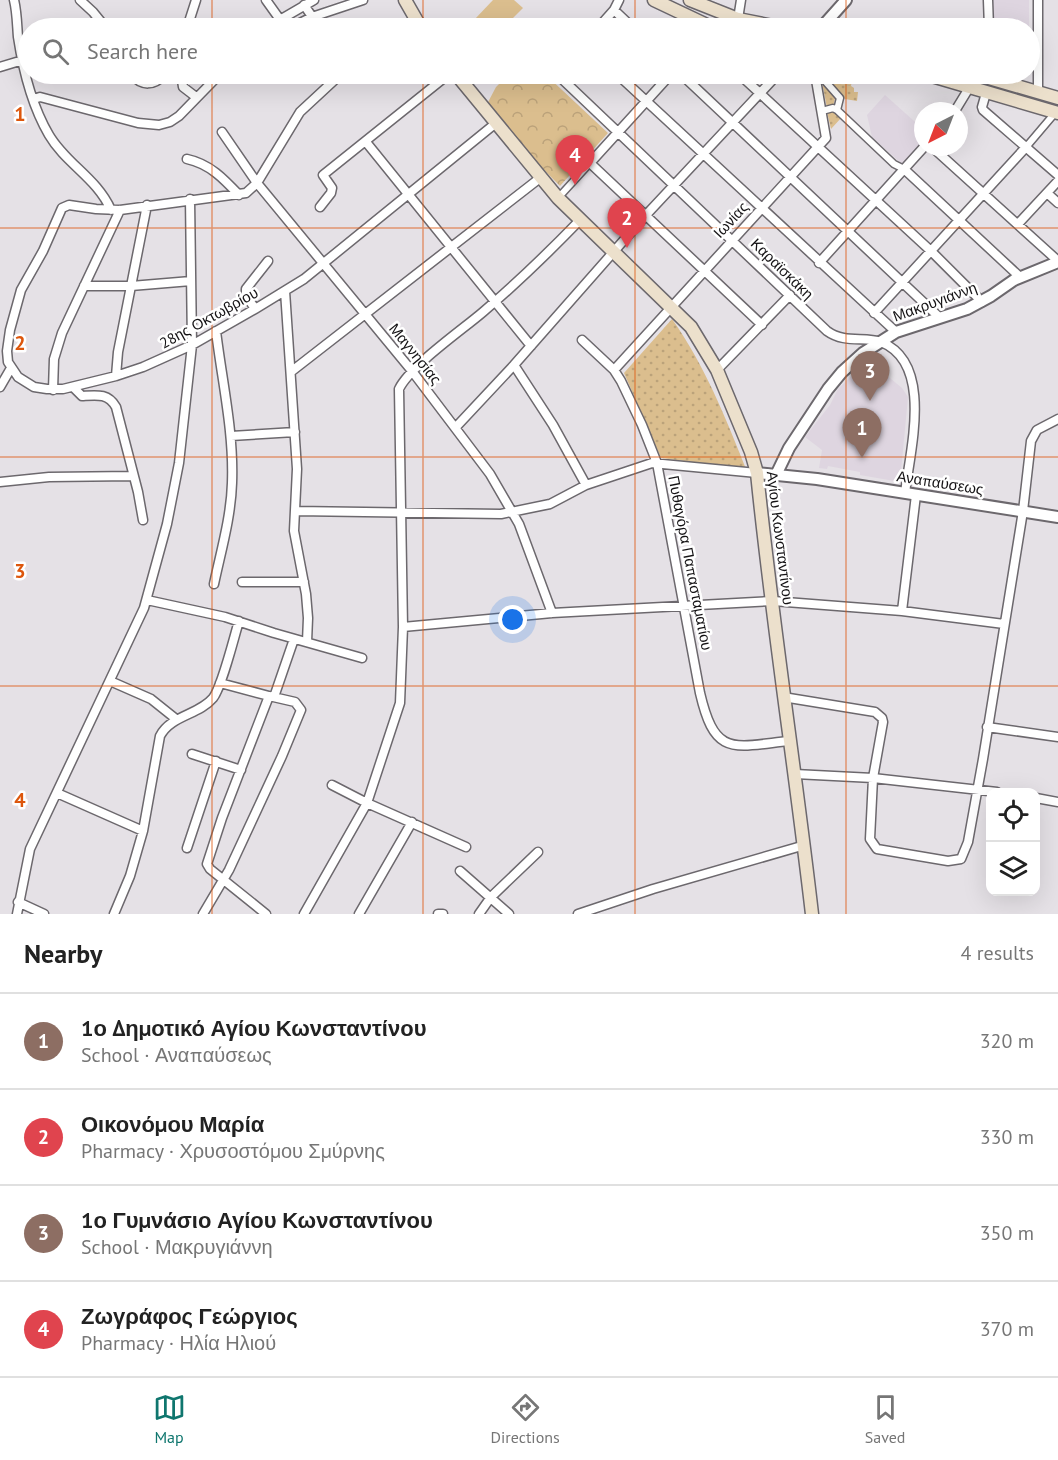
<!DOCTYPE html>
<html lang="en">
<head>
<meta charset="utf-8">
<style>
  body { margin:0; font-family:"PT Sans",sans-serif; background:#f2f2f2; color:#222 }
  .controls { position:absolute; right:18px; bottom:18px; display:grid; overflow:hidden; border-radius:12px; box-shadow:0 6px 24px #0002 }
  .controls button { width:54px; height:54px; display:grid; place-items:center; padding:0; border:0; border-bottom:2px solid #e0e0e0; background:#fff; color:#222; font:30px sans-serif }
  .compass { position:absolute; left:914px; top:102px; width:54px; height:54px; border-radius:50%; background:#fff; box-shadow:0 6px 24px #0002; rotate:222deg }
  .you { position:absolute; left:513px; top:620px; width:21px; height:21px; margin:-15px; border:4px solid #fff; border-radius:50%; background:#1a73e8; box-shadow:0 0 0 9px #1a73e833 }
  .badge { display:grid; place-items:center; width:39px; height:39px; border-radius:50%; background:#0f766e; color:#fff; font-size:20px; font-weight:700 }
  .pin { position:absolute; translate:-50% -50px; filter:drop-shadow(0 2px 3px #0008) }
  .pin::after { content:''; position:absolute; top:32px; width:21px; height:18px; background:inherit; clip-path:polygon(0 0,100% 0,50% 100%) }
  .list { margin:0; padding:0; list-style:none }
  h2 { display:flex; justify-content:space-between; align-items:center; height:78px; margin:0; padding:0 24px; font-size:26px }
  h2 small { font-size:20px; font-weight:400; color:#767676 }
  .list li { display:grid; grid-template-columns:39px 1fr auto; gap:18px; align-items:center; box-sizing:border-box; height:96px; padding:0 24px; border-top:2px solid #e0e0e0 }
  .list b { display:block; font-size:22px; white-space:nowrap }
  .list p { margin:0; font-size:20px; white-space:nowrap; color:#767676 }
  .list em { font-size:20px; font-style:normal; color:#767676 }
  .icon { flex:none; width:33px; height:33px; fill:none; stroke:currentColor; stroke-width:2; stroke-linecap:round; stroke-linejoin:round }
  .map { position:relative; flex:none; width:1058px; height:914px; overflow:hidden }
  .search { position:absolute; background:#fff; box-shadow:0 6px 24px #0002; left:18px; right:18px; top:18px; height:66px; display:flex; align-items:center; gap:15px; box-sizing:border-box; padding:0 21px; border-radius:33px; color:#767676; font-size:22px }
  .sheet { height:462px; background:#fff }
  nav { display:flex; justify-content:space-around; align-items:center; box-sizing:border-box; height:84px; border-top:2px solid #e0e0e0; background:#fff; font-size:16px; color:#767676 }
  nav a { display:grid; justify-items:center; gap:3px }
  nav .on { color:#0f766e }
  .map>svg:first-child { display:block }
  .built { fill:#ded5e0 }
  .grass { fill:url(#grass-dots) }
  .park { fill:url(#park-crowns) }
  .pitch { fill:#dbbe8e }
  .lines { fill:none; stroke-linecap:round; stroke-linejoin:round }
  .pedestrian-casing { stroke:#6c686d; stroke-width:9 }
  .minor-casing { stroke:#6c686d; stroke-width:11 }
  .tertiary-casing { stroke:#6c686d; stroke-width:14 }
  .secondary-casing { stroke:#6c686d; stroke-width:15 }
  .pedestrian { stroke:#fff; stroke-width:6 }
  .minor { stroke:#fff; stroke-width:8 }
  .tertiary { stroke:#fff; stroke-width:10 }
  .secondary { stroke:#ece0cc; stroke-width:12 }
  .grid { fill:none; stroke:#dd560c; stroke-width:1.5; stroke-opacity:0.55 }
  .labels { text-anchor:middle; stroke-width:5; stroke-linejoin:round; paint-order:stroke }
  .street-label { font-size:15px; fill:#151315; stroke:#fff }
  .grid-label { font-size:20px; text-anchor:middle; font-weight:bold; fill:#dd560c; stroke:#fff; stroke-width:5; stroke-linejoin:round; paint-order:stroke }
</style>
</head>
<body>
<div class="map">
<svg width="1058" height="914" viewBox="0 0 1058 914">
  <defs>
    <pattern id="grass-dots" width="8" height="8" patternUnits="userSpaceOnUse" patternTransform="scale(1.5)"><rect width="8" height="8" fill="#dbbe8e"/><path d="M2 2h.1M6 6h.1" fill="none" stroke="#bba27a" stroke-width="1.8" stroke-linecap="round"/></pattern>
    <pattern id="park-crowns" width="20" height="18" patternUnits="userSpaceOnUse" patternTransform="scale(1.5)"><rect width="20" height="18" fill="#dbbe8e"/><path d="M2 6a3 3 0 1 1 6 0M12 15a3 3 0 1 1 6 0" fill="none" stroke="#bba27a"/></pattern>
  </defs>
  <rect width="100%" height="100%" fill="#e5e1e6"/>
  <path class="built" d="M990,0h39v28h-39z
    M885,95l38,34v11l-21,24 -30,-27 -5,-22z
    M868,360l34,28 6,9 -8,85 -40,-7v-3l-32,-6 -1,3 -8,-1 3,-18 -17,-13 25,-32 8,-16z"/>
  <path class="grass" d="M822,82l14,13 -3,11 -6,2z
    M830,82l21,4 3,2v4h4l-1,9 -12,-2z
    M835,110l7,7 -11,12 -4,-17z
    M672,319c33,47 53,97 74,150l-85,-11 -37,-85z"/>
  <path class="park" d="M509,74h36l63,59 -48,53 -30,-30 -43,-52 9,-17z
    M820,74h33l-2,12 -30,-5z"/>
  <path class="pitch" d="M493,0h21l9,8 -20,20h-20l-9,-8z"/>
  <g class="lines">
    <g class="pedestrian-casing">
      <path id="pedestrian" d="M825,81l15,17 -3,12
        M822,111l11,-3 4,2 57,54 10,5
        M1027,146l28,-33
        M558,198l32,-35"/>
    </g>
    <g class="minor-casing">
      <path id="minor" d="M14,0c3,12 3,25 4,37 5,33 14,69 31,98 17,29 48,43 62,75
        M80,0l13,12 13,16
        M266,0l20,28
        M988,0l1,28
        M1038,0v92
        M304,5l16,23
        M614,10l19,18
        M738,19l3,-19
        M187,28l9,-28
        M266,28l48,-28
        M290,28l22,-11 51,-17
        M598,28l16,-18 5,-10
        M0,67l23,-7
        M131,74c11,13 23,12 34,0
        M181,74l2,13 13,10
        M341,74l-41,38 -43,71 -11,10 -126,17 -24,-1 -27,-4 -7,3 -19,43 -22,39 -11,40 -3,21 1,11 10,15 16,10 13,2h16l53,-13 27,-9 49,-22 63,-36 49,-30 192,-156
        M560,74l2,5 265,252c18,13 37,5 54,11 53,21 29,108 24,151
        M617,74l279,258
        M671,74l-81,89 172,162
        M681,74l258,243
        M739,74l193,178 50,50
        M986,93l-4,14 1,3 75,65
        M34,99l6,-2 98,26 21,2 11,-3 9,-6 41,-42
        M955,111l14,-23
        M222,132l35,51 155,188 78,103 29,50 33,89
        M366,142l165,204
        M932,147l126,114
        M187,159c23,5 37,20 52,36
        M904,169l116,108
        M1047,193l11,10
        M320,207l11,-14 1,-5 -9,-13 126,-101
        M1018,224l40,-43
        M819,263l105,-116
        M84,286h47l60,-5
        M285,291l12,178 -3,62 12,63 2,24 -1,24
        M255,309l-9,-14v-6l22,-28
        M874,313l153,-167
        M582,340l32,30 7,11 21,44 15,38 43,230c15,64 32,54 89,48
        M514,365l39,60 33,60
        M614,370l212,-232 -11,-64
        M717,370l73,-75
        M292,371l248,-193
        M116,376l2,-24 29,-147
        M0,387l11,-19
        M73,387l9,9c15,-1 26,-3 34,11l22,85 5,28
        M53,390l1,-31 8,-26 58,-123
        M456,427l58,-62 132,-150 132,-141
        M231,436l64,-4
        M0,482l49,-5 84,-1
        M296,511l205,3 49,-10 36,-19 66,-22 105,10
        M242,582h62
        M214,584c7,-33 17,-67 18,-101 2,-51 -10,-102 -16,-152
        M147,600l78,17 49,16 88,25
        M902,611l14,-116
        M403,627l149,-14 221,-12 129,10 102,13
        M110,681l41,18 25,20
        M220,683l49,13 -47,122 -15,46 3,5 56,45
        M274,697l20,-58
        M783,697l92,15 7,6 1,4 -10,56 -3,61 7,10 71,12 13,-2 7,-17 15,-83 40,-248 8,-70 6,-11 21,-11
        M987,727l71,10
        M192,754l49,16
        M795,774l78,4 124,14
        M332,785l35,18 99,44
        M57,793l86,38
        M1036,798l22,4
        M187,848l29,-87
        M460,871l49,43
        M18,902l26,12
        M17,914l13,-65 114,-241 23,-84 12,-61 13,-118 -2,-146
        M114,914l16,-38 13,-45 17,-95c11,-21 39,-21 53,-38 9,-11 21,-61 26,-77
        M203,914l26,-44 53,-114 19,-46 -6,-8 -26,-6
        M304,914l63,-111 33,-100 3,-76 -4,-238c11,-23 63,-59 84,-77 34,-29 66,-60 97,-92
        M359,914l53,-92
        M438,914h5
        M479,914l12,-17 47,-45
        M578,914l75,-25 152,-44"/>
    </g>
    <g class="tertiary-casing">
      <path id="tertiary" d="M821,28l25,-28
        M757,473l60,6 241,38
        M776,475l13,-27 39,-59 14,-17 21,-19 33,-21 71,-23 24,-13 23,-16 44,-18"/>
    </g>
    <g class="secondary-casing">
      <path id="secondary" d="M405,0l16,28
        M654,0l59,28
        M690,0l48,19 45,9
        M456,74l102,124 133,129 26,43 34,82 6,21c15,148 38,294 55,441
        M925,74l133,39
        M975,74l83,24"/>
    </g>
    <use href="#pedestrian" class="pedestrian"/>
    <use href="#minor" class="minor"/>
    <use href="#tertiary" class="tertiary"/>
    <use href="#secondary" class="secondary"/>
  </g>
  <path class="grid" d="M212,0v28M423,0v28M635,0v28M846,0v28M212,74v840M423,74v840M635,74v840M846,74v840M0,228h1058M0,457h1058M0,686h1058"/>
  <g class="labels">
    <g class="street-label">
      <text transform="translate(731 220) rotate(-47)" y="5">Ιωνίας</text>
      <text transform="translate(782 269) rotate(44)" y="5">Καραϊσκάκη</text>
      <text transform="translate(935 302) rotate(-20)" y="5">Μακρυγιάννη</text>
      <text transform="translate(209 318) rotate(-29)" y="5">28ης Οκτωβρίου</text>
      <text transform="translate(415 354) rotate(51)" y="5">Μαγνησίας</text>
      <text transform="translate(940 483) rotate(9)" y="5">Αναπαύσεως</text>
      <text transform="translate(780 538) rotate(83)" y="5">Αγίου Κωνσταντίνου</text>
      <text transform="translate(690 563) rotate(79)" y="5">Πυθαγόρα Παπασταματίου</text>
    </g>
  </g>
  <g class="grid-label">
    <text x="20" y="121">1</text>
    <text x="20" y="350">2</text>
    <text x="20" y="578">3</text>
    <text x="20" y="807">4</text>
  </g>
</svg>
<div class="controls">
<button><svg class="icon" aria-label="locate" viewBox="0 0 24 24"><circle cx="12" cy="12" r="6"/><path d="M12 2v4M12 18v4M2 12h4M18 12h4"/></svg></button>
<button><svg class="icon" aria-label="layers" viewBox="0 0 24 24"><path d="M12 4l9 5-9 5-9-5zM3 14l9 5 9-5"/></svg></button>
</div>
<svg class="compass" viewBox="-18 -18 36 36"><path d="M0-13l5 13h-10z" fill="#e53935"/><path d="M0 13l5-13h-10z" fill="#767676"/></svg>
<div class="you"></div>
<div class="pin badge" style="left:862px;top:458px;background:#8d6e63">1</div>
<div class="pin badge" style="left:627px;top:248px;background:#e0444e">2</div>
<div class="pin badge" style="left:870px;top:401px;background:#8d6e63">3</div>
<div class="pin badge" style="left:575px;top:185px;background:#e0444e">4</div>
<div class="search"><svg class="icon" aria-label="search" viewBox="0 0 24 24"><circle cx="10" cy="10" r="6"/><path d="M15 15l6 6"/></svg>Search here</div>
</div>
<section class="sheet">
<h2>Nearby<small>4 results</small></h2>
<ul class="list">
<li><span class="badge" style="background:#8d6e63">1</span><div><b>1ο Δημοτικό Αγίου Κωνσταντίνου</b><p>School · Αναπαύσεως</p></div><em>320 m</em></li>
<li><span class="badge" style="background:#e0444e">2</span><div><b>Οικονόμου Μαρία</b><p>Pharmacy · Χρυσοστόμου Σμύρνης</p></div><em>330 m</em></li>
<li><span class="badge" style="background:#8d6e63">3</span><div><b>1ο Γυμνάσιο Αγίου Κωνσταντίνου</b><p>School · Μακρυγιάννη</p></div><em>350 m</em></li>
<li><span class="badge" style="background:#e0444e">4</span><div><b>Ζωγράφος Γεώργιος</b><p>Pharmacy · Ηλία Ηλιού</p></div><em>370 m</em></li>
</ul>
</section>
<nav>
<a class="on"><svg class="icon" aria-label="map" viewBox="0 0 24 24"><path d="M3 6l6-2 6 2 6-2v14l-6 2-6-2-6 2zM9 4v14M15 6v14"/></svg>Map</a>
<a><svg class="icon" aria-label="directions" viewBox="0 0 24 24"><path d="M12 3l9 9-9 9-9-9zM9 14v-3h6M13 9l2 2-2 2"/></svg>Directions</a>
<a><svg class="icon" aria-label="saved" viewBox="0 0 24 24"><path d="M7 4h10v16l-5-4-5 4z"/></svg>Saved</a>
</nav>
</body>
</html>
